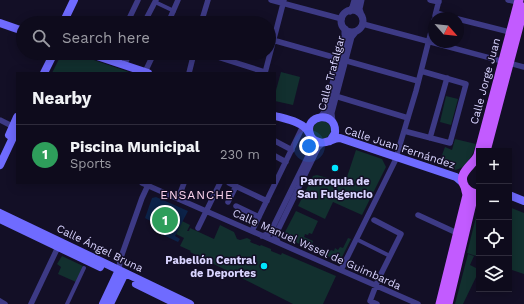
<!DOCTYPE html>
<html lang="en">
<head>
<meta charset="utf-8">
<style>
  body { margin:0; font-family:"Work Sans",sans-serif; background:#1c1929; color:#f1f3f6 }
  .controls { position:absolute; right:12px; bottom:12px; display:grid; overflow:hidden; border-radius:0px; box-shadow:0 2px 10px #0003 }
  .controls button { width:36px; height:36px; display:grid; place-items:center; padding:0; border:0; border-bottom:1px solid #2e2b3b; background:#0e0b1c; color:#f1f3f6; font:20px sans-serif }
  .compass { position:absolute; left:428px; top:12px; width:36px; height:36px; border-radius:50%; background:#0e0b1c; box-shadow:0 2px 10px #0003; rotate:118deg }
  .you { position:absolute; left:309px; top:146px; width:14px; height:14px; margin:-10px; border:3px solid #fff; border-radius:50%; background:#1a73e8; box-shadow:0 0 0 6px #1a73e833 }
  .badge { display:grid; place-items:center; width:26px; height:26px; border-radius:50%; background:#0f766e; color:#fff; font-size:13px; font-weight:700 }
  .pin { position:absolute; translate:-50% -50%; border:2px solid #fff; box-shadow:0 1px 4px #0006 }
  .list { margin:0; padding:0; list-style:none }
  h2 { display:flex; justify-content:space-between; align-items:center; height:52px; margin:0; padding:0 16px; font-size:17px }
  h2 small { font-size:13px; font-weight:400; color:#9b9ba3 }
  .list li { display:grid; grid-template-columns:26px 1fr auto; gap:12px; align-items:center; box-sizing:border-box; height:60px; padding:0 16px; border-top:1px solid #2e2b3b }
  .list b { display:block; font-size:15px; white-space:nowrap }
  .list p { margin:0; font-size:13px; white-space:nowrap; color:#9b9ba3 }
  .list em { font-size:13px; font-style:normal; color:#9b9ba3 }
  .icon { flex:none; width:22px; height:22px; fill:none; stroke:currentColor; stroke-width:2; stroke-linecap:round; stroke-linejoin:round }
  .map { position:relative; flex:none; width:524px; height:304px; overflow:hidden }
  .search { position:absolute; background:#0e0b1c; box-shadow:0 2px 10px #0003; left:16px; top:16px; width:260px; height:44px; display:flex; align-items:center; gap:10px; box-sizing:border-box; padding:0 14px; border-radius:22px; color:#9b9ba3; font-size:15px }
  .panel { position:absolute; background:#0e0b1c; box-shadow:0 2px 10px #0003; left:16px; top:72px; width:260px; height:112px; border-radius:0px }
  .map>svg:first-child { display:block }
  .green { fill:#12302f }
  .water { fill:#0c2248 }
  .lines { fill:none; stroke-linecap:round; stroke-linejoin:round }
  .pedestrian { stroke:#3d3a85; stroke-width:4 }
  .minor { stroke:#3d3a85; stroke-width:5.5 }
  .tertiary { stroke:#3d3a85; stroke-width:7 }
  .secondary { stroke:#6f6bff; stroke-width:8 }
  .primary { stroke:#c25bff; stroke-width:9 }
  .poi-dot { fill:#00e5ff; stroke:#130f26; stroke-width:1.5 }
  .labels { text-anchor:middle; stroke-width:3; stroke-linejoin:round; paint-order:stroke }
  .street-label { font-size:11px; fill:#d9d4ff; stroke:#130f26 }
  .poi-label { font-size:11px; font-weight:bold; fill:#d9d4ff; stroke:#130f26 }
  .neighbourhood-label { font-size:12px; letter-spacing:1px; fill:#ffd6f0; stroke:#130f26 }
</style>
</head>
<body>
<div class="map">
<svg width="524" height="304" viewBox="0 0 524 304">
  <rect width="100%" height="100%" fill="#130f26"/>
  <path class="green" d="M66,53h7l59,20h-80l9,-18z
    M281,72l19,5 -7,28 -18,-4v-7z
    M446,96l12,3 -7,26 -11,-3z
    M313 130a9 9 0 1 1 18 0a9 9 0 1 1-18 0Z
    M455,139l21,5c-3,11 -9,24 -21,26l-16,-7 6,-16 7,3z
    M356,150l26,9 4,8 -24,48 -29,-13 -8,17 -27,-13 15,-30 4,-1 28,8z
    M479,205v52l-12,-4z
    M509,207l15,6v61l-15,-5z
    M296,211l22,10 -6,13 -3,-1 -1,2 -3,-1 -1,3 9,4 -1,3 17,8 2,-2 3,1 1,-3 3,2 2,-3 3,1 5,-10 3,1 -9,18 -8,2 -46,-20 -3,-7z
    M182,221l8,4 -3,6h2l1,-3 24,11 6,-14 14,7 3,7 3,1 7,-2 4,2 -1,2 10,4 1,-1 10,4v2l10,4 1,-2 54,23 -13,28h-30l-103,-52 1,-1 -11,-5 4,-8 -8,-4z
    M468,254l6,2 -4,9 8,4v4l-15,31h-8z
    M62,256l21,10 -7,16 -18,-8 3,-7 -4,-3z"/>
  <path class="water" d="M156,197l32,14 -13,25 5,3 -2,3 -25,-12 3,-6 -11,-6 7,-20z"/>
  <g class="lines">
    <path class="pedestrian" d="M155,2l19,9
      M356,239l34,17
      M67,304l17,-36"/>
    <path class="minor" d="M271,0l71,19
      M430,0l9,2
      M508,0l10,2
      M436,13l18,5
      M435,16l4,-16
      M202,18l17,5
      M458,19l52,13
      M127,23l11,-23
      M144,23l12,-23
      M168,23l10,-23
      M201,23l7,-23
      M363,24l161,43
      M269,39l149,42
      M205,53l60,19
      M124,65l6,-12
      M145,72l9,-19
      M189,73l5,-20
      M265,73l19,-73
      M332,95l76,23
      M0,120l16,8
      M404,131l46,12 16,-59 -45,-13
      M430,138l17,-60
      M275,141l17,9
      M275,156l11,6
      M142,183l276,121
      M229,183l38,18
      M178,199l6,-16
      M228,202l8,-16
      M236,206l23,11
      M418,215l39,18
      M374,220l27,14 -23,46 -8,21 7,3
      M198,228l22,-45
      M252,231l51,-105
      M262,236l8,-3 44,-89 -2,-6
      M278,242l-3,-6 43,-88 5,-5
      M119,270l1,-10 22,-62 7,-15
      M341,270l54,-109 21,-70 18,-71
      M0,301l5,3
      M31,304l27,-57"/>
    <path class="tertiary" d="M361,0l-2,9 2,6
      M341 21a11 11 0 1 1 22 0a11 11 0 1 1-22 0Z
      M350,11l3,-4 2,-7
      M321,117l3,-4 3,-6 18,-71v-7
      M332,121l-1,-8 20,-76 4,-5"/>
    <path class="secondary" d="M0,23l23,8
      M63,23l11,-23
      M88,53l60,20
      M44,73l10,-20
      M275,116c11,3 29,6 34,17
      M9,135l8,-18
      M330,141l5,-8c2,-24 -32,-18 -25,1 1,4 4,7 9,8 7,3 13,-4 21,-4l116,39 7,6
      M0,165l17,-36
      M509,195l15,6
      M0,213l190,91
      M0,219l100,48
      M136,284l41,20
      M103,304l16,-34
      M110,304l15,-31"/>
    <path class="primary" d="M486,151l38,-144
      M479,194c-6,0 -10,-2 -14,-7 -9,-14 8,-21 13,-32l41,-155
      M440,304l27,-109 -2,-8
      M448,304l24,-101 2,-4 5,-4"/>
  </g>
  <g class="poi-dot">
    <circle cx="335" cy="168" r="4"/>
    <circle cx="264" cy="266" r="4"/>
  </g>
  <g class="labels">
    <g class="street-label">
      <text transform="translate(331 73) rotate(-75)" y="4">Calle Trafalgar</text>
      <text transform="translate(485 81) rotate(-75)" y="4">Calle Jorge Juan</text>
      <text transform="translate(400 147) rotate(18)" y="4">Calle Juan Fernández</text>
      <text transform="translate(100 248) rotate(26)" y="4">Calle Ángel Bruna</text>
      <text transform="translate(317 249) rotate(24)" y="4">Calle Manuel Wssel de Guimbarda</text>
    </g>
    <g class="poi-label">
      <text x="335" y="185">Parroquia de<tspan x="335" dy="13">San Fulgencio</tspan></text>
      <text x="256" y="264" text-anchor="end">Pabellón Central<tspan x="256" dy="13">de Deportes</tspan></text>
    </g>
    <g class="neighbourhood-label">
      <text x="197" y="199">ENSANCHE</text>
    </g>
  </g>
</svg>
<div class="controls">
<button>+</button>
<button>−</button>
<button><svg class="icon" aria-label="locate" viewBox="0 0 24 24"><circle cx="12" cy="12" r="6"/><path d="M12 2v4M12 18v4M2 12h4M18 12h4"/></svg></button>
<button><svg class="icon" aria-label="layers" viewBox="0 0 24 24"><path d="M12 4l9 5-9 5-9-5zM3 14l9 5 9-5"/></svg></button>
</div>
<svg class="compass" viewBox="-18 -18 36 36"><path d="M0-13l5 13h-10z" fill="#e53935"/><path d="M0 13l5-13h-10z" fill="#9b9ba3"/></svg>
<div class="you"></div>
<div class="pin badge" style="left:165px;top:220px;background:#2e9e5b">1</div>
<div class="search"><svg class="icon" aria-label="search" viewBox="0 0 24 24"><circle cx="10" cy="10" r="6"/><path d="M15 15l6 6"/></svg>Search here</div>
<section class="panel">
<h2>Nearby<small></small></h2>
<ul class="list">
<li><span class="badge" style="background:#2e9e5b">1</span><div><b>Piscina Municipal</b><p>Sports</p></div><em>230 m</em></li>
</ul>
</section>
</div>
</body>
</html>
